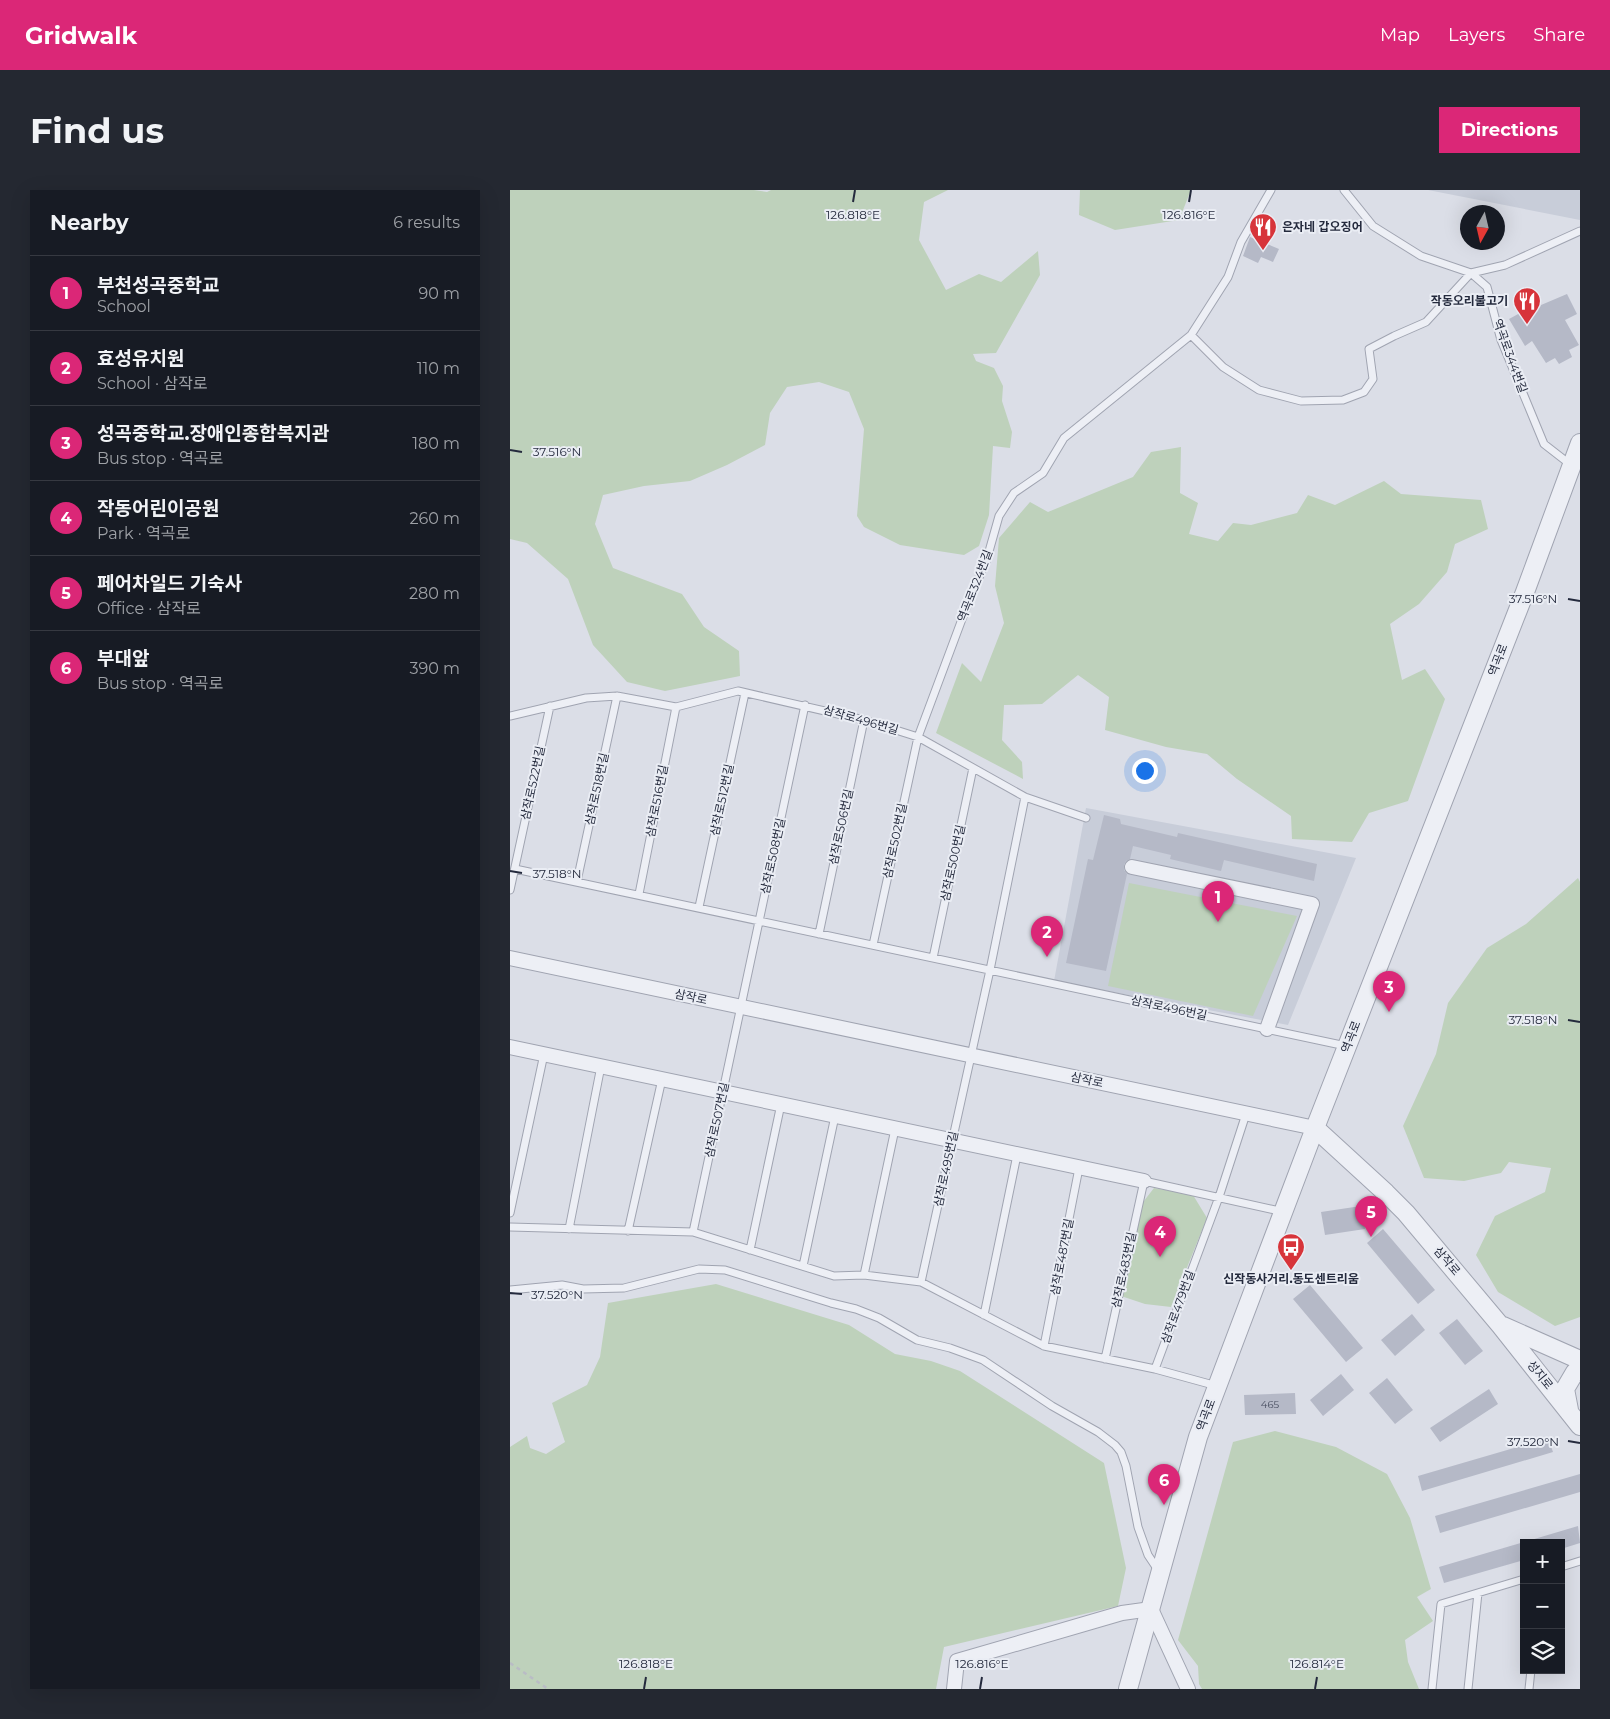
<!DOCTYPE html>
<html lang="en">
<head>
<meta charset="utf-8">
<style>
  body { margin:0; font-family:Montserrat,"Noto Sans KR",sans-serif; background:#242831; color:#f1f3f6 }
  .controls { position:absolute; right:15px; bottom:15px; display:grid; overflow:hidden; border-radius:0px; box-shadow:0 5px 20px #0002 }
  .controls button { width:45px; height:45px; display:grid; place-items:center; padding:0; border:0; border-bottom:1px solid #363941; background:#171b24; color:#f1f3f6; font:25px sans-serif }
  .compass { position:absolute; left:950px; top:15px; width:45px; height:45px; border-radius:50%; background:#171b24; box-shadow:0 5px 20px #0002; rotate:188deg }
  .you { position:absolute; left:634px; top:580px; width:18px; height:18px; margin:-12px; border:4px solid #fff; border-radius:50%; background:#1a73e8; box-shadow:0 0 0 8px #1a73e833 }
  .badge { display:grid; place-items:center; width:32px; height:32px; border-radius:50%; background:#db2777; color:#fff; font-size:16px; font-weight:700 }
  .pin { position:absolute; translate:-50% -41px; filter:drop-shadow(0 1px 2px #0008) }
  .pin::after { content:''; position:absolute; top:26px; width:18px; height:15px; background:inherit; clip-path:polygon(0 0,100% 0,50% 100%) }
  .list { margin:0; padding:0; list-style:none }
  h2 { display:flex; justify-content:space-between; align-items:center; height:65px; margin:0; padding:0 20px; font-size:21px }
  h2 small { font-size:16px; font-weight:400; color:#9ea1a6 }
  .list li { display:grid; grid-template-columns:32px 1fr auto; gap:15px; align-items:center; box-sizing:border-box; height:75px; padding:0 20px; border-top:1px solid #363941 }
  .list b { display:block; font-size:19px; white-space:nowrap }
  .list p { margin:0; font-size:16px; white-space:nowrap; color:#9ea1a6 }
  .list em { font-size:16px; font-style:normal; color:#9ea1a6 }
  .icon { flex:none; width:28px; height:28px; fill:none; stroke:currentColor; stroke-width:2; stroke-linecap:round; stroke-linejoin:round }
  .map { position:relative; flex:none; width:1070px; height:1499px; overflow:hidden; border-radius:0px }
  header { display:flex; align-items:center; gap:30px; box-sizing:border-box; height:70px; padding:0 25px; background:#db2777; color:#fff }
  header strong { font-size:24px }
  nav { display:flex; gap:28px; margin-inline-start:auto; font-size:18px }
  .intro { display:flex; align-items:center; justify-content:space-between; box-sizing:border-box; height:120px; padding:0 30px }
  h1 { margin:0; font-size:35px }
  .button { padding:12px 22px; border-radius:0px; background:#db2777; color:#fff; font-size:18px; font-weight:700 }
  main { display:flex; gap:30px; padding:0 30px }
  aside { flex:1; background:#171b24; border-radius:0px; box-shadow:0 5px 20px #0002 }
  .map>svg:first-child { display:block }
  .built { fill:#c8cdd9 }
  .green { fill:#bed1bb }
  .building { fill:#b5b9c7 }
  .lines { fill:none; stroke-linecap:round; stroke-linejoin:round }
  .service-casing { stroke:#a0a4b1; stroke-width:9 }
  .minor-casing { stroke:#a0a4b1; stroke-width:16 }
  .tertiary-casing { stroke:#a0a4b1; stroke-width:20 }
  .path { stroke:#b9bcc5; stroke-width:2.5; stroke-dasharray:4 4; stroke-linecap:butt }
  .service { stroke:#edeff5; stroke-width:7 }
  .minor { stroke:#edeff5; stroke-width:14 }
  .tertiary { stroke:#edeff5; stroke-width:18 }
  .ticks { fill:none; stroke:#242a3d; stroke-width:2 }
  .labels { text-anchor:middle; stroke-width:4; stroke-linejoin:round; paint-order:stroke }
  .number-label { font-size:10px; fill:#484e60 }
  .poi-label { font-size:12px; font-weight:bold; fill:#242a3d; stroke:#eaedf4; text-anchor:start }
  .street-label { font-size:12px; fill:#242a3d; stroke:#eaedf4 }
  .ticks-label { font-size:12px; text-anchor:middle; fill:#242a3d; stroke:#eaedf4; stroke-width:4; stroke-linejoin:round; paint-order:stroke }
</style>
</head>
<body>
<header>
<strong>Gridwalk</strong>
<nav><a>Map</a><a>Layers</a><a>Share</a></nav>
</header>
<div class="intro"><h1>Find us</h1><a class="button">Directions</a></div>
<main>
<aside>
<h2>Nearby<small>6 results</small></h2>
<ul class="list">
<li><span class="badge">1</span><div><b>부천성곡중학교</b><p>School</p></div><em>90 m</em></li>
<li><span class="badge">2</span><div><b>효성유치원</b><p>School · 삼작로</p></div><em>110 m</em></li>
<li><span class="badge">3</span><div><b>성곡중학교.장애인종합복지관</b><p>Bus stop · 역곡로</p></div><em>180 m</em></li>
<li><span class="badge">4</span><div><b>작동어린이공원</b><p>Park · 역곡로</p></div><em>260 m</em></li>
<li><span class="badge">5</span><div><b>페어차일드 기숙사</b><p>Office · 삼작로</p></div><em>280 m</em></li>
<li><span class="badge">6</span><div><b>부대앞</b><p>Bus stop · 역곡로</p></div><em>390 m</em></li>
</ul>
</aside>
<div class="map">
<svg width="1070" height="1499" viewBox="0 0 1070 1499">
  <rect width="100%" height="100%" fill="#dbdee7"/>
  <path class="built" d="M918,0h152v30z
    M576,618l270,50 -68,167 -234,-44z"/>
  <path class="green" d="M0,0h244l13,2 4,-2h177l-24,12 -5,38 27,50 33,-16 22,8 37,-31 2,24 -44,78 -23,1 3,7 18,7 9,18 -1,15 10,31 -2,16 -17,-2 -4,69 -10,31 -15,9 -64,-10 -36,-18 -7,-11 7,-87 -15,-37 -30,-10 -32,5 -17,26 -5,32 -38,20 -37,16 -46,5 -41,9 -8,29 18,44 69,26 22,33 35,24 1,25 -75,15 -38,-9 -34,-37 -25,-66 -41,-36 -17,-4z
    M570,0h111l-12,30 -64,10 -36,-15z
    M671,257l-1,46 18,10 -9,31 29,7 15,-18 18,2 46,-12 11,-18 27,10 49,-24 17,13 80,6 7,29 -33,15 -8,28 -28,32 -29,20 12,56 23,-11 20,30 -37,102 -39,12 -17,29 -60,-3 -1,-23 -54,-37 -30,-25 -41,-7 -61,-17 4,-33 -31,-22 -36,29 -38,1 -2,35 20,22 1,17 -87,-46 26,-70 19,19 23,-59 -9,-37 4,-48 31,-36 18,10 85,-35 18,-25z
    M1068,688l2,4v435l-25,9 -57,-34 -22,-37 19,-39 50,-24 6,-24 -42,-6 -8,11 -37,8 -40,-3 -21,-52 33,-72 12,-51 39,-55 39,-24z
    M619,693l168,33 -44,100 -145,-30z
    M644,998l39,7 14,23 -36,89 -26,-3 -24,-8 19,-90z
    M206,1094l133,41 46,29 36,7 29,10 144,92 22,105 -8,38 -174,41 -8,42h-426v-242l17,-11 3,12 16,6 19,-12 -13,-39 35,-18 13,-28 8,-54z
    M765,1241l61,16 51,27 23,44 21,71 -14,8 16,24 -28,19 3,22 11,27h-217l-3,-5 -1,-18 -20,-26 55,-198z"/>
  <path class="building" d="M740,47l29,12 -6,13 -12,-5 -3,6 -15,-7z
    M1057,104l10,20 -12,6 14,25 -10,5 3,7 -13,7 -4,-6 -9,5 -14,-22 -7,5 -16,-27 24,-13 1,2z
    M594,625l16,4 1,5 56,13 1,-4 139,31 -3,17 -90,-21 -3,11 -51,-12 1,-4 -38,-9 -3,13 -4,2 -2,4v5l3,4 -21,97 -40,-8 22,-104 5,1z
    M851,1016l4,23 -40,6 -4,-23z
    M873,1039l52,61 -17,14 -51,-61z
    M800,1095l53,63 -17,14 -53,-63z
    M902,1124l13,16 -30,26 -14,-16z
    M947,1129l26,32 -18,14 -26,-32z
    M831,1184l13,16 -31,26 -13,-16z
    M877,1188l26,32 -18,14 -26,-31z
    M979,1199l9,15 -58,38 -10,-14z
    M785,1203l1,21 -51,1 -1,-20z
    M1038,1248l5,14 -131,39 -4,-15z
    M1070,1284v18l-140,41 -5,-17z
    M1068,1336l2,17 -19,6v-6h-30v-3z
    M1014,1352v18l-80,23 -5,-16z"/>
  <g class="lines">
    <g class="service-casing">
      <path id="service" d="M834,0l29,36 48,30 50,17 16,14 14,53 43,104 27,21
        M681,145l37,-58 13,-35 30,-52
        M0,526l76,-18 31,-2 59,11 62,-16 126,29 54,17 107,60 61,21
        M5,679l831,177
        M67,691l40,-185
        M0,700l40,-184
        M129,704l37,-187
        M189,717l46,-214
        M309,744l45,-214
        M363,755l45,-208 53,-142 15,-33 13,-46 15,-23 29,-20 21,-35 127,-103 32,32 36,23 42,11 42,-1 21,-8 9,-13 -4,-30 25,-13 32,-14 45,-49 34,-8 75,-34
        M423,768l40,-190
        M0,1023l34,-159
        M0,1037l183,5 141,44 30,-1 57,7 123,64 111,23 62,17
        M59,1039l32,-163
        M118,1041l34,-152
        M183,1042l112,-527
        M240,1060l31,-146
        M293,1076l32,-150
        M354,1085l31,-146
        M411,1092l69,-312 35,-173
        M0,1100l52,-5 21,4 41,-1 75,-19 26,1 106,33 25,6 23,9 38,22 33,8 33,12 69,46 46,26 17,13 6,7 5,14 12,61 10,28 10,15
        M474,1125l33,-160
        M534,1156l35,-178
        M595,1169l39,-178 140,31
        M645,1179l64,-172 27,-83
        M1051,1377l19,-6
        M922,1499l9,-85 83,-25
        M958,1499l10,-96
        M1019,1499l2,-19"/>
    </g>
    <g class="minor-casing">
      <path id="minor" d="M622,677l180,37 -45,125
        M0,768l805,170
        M0,857l634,134
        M444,1499l3,-28 165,-48 29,-4 37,80"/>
    </g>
    <g class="tertiary-casing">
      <path id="tertiary" d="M805,938l71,65 20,20 94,112 80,101
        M993,1136l77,34
        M1059,1220l-4,-21 10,-17 5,-1
        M618,1499l70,-252 117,-309 210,-536 55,-149"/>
    </g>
    <path class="path" d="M0,1473l38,26"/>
    <use href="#service" class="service"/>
    <use href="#minor" class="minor"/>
    <use href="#tertiary" class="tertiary"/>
  </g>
  <path class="ticks" d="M343,12l2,-12M679,12l2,-12M0,260l12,2M1058,409l12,2M0,681l12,2M1058,830l12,2M0,1103l12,1M1058,1251l12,2M134,1499l2,-12M470,1499l2,-12M805,1499l2,-12"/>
  <defs>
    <g id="restaurant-pin" transform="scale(1.4375)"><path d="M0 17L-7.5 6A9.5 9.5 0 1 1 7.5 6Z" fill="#d7343a" stroke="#eaedf4"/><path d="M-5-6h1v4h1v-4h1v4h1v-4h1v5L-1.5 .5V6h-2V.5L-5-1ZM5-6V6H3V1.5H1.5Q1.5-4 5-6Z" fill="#fff"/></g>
    <g id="bus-pin" transform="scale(1.4375)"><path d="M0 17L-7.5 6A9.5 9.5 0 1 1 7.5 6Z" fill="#d7343a" stroke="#eaedf4"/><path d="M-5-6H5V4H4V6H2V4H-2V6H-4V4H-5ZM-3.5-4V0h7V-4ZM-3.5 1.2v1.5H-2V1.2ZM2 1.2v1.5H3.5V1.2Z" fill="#fff"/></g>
  </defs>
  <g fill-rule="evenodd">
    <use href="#restaurant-pin" x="753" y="37"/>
    <use href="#restaurant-pin" x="1017" y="111"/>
    <use href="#bus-pin" x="781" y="1057"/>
  </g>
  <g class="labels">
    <g class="number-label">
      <text x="760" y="1218">465</text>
    </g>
    <g class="poi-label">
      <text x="772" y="41">은자네 갑오징어</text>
      <text x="998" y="115" text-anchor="end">작동오리불고기</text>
      <text x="781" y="1093" text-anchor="middle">신작동사거리.동도센트리움</text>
    </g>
    <g class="street-label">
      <text transform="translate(1000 166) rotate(70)" y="4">역곡로344번길</text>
      <text transform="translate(465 396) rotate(-69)" y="4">역곡로324번길</text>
      <text transform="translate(988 470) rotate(-69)" y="4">역곡로</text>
      <text transform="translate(351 530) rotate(16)" y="4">삼작로496번길</text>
      <text transform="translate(23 593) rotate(-78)" y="4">삼작로522번길</text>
      <text transform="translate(87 599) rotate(-78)" y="4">삼작로518번길</text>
      <text transform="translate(212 610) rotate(-78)" y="4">삼작로512번길</text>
      <text transform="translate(147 611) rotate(-79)" y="4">삼작로516번길</text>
      <text transform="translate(331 637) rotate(-78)" y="4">삼작로506번길</text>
      <text transform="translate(385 651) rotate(-78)" y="4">삼작로502번길</text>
      <text transform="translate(263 666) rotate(-78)" y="4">삼작로508번길</text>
      <text transform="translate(443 673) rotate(-78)" y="4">삼작로500번길</text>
      <text transform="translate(181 807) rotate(12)" y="4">삼작로</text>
      <text transform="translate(659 818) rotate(12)" y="4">삼작로496번길</text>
      <text transform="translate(841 847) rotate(-69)" y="4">역곡로</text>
      <text transform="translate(577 890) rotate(12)" y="4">삼작로</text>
      <text transform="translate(207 930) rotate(-78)" y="4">삼작로507번길</text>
      <text transform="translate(436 979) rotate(-78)" y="4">삼작로495번길</text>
      <text transform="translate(552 1067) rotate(-79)" y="4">삼작로487번길</text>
      <text transform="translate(937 1071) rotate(50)" y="4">삼작로</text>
      <text transform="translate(614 1080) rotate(-78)" y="4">삼작로483번길</text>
      <text transform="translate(668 1117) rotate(-70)" y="4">삼작로479번길</text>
      <text transform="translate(1030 1185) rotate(51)" y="4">성지로</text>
      <text transform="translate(696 1225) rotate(-70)" y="4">역곡로</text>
    </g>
  </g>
  <g class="ticks-label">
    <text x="343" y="29">126.818°E</text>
    <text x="679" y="29">126.816°E</text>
    <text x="47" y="266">37.516°N</text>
    <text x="1023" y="413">37.516°N</text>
    <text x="47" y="688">37.518°N</text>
    <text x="1023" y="834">37.518°N</text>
    <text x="47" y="1109">37.520°N</text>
    <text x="1023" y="1256">37.520°N</text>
    <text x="136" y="1478">126.818°E</text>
    <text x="472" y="1478">126.816°E</text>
    <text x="807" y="1478">126.814°E</text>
  </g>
</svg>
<div class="controls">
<button>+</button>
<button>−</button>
<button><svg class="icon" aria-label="layers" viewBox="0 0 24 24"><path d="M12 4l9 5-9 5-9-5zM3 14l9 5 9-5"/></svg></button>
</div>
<svg class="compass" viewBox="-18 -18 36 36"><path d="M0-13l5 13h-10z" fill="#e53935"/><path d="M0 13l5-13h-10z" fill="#9ea1a6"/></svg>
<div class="you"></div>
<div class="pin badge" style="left:708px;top:732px">1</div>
<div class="pin badge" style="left:537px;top:767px">2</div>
<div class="pin badge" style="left:879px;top:822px">3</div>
<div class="pin badge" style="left:650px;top:1067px">4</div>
<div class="pin badge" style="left:861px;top:1047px">5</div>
<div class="pin badge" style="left:654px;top:1315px">6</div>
</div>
</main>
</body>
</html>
